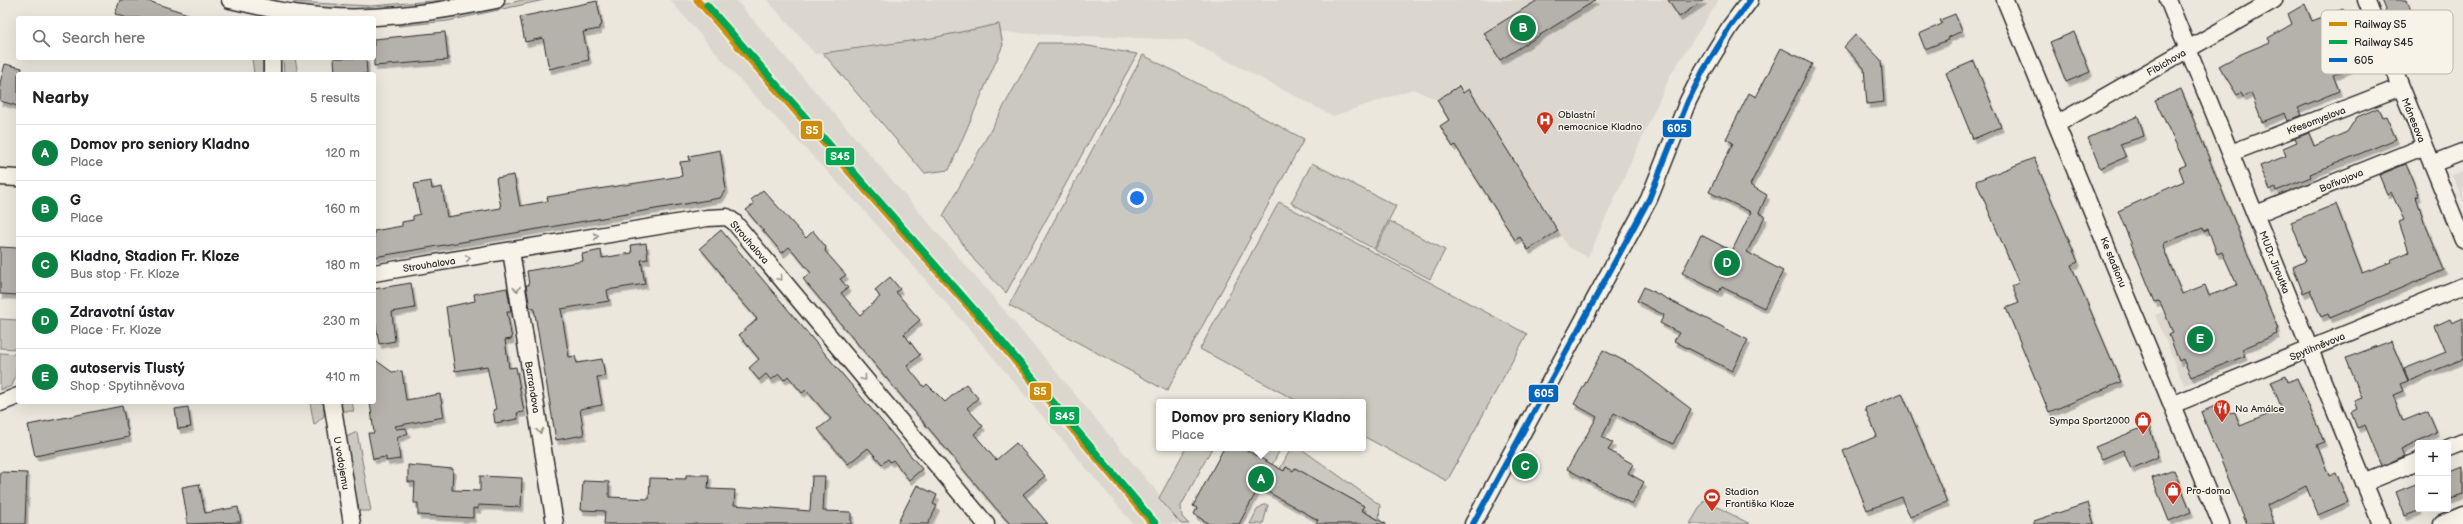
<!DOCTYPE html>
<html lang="en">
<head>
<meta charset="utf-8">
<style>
  body { margin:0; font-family:"Balsamiq Sans",sans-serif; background:#f2f2f2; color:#202124 }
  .controls { position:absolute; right:12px; bottom:12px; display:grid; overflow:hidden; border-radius:4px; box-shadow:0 4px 16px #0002 }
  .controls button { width:36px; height:36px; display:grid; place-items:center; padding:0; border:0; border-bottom:1px solid #e0e0e0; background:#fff; color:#202124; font:20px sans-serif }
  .you { position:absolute; left:1137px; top:198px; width:14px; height:14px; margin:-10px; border:3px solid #fff; border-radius:50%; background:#1a73e8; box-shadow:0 0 0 6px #1a73e833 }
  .badge { display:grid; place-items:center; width:26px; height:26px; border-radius:50%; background:#0b8043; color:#fff; font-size:13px; font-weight:700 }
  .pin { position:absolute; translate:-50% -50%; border:2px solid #fff; box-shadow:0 1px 4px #0006 }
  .popup { position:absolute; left:1156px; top:399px; width:210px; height:52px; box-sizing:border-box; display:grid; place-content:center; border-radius:4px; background:#fff; filter:drop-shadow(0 1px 3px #0005); font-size:13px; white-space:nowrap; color:#757577 }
  .popup b { font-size:15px; color:#202124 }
  .popup::after { content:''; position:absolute; left:50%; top:100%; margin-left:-8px; border:8px solid transparent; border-top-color:#fff }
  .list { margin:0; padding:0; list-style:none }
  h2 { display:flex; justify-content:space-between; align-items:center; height:52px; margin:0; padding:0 16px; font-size:17px }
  h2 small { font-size:13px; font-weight:400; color:#757577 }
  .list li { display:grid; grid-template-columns:26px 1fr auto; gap:12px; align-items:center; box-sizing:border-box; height:56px; padding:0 16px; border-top:1px solid #e0e0e0 }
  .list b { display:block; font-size:15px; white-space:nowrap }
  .list p { margin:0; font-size:13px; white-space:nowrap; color:#757577 }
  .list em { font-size:13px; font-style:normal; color:#757577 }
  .icon { flex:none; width:22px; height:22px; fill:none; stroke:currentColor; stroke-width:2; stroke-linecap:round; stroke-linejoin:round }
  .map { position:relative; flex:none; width:2463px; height:524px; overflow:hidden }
  .search { position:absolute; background:#fff; box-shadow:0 4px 16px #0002; left:16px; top:16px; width:360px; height:44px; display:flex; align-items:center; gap:10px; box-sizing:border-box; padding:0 14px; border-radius:4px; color:#757577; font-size:15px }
  .panel { position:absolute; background:#fff; box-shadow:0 4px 16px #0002; left:16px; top:72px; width:360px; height:332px; border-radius:4px }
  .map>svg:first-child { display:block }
  .built { fill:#dbd7ce }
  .green { fill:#cbc8bf; stroke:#7b7a75 }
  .building { fill:#b5b2ab; stroke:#2b2b2b; fill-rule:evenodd; filter:url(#shadow) }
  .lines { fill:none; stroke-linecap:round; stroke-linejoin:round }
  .minor-casing { stroke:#2b2b2b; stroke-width:19 }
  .minor { stroke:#f7f3e8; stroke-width:16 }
  .bus-1-casing { stroke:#f7f3e8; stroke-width:9 }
  .bus-1 { stroke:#0065bd; stroke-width:6 }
  .rail-1-casing { stroke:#f7f3e8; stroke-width:10 }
  .rail-2-casing { stroke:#f7f3e8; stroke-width:10 }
  .rail-1 { stroke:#ce8d09; stroke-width:7 }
  .rail-2 { stroke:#00a651; stroke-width:7 }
  .oneway { stroke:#918f8a }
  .labels { text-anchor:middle; stroke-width:3; stroke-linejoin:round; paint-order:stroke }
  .street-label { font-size:10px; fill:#2b2b2b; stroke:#f7f3e8 }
  .poi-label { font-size:10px; fill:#2b2b2b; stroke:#f7f3e8; text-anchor:start }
  .key { fill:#f7f3e8; stroke:#bab7af; stroke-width:1 }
  .key-label { font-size:11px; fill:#2b2b2b }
  .line-badge { stroke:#f7f3e8; stroke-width:1.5 }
  .badge-label { font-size:11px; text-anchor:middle; font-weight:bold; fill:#fff }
</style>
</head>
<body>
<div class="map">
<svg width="2463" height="524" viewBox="0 0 2463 524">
  <defs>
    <filter id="shadow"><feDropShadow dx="2.5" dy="4.5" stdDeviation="0" flood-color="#0004"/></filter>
  </defs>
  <rect width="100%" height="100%" fill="#ebe7dd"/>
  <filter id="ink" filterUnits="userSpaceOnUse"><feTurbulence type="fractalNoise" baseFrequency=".025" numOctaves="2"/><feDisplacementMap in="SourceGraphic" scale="8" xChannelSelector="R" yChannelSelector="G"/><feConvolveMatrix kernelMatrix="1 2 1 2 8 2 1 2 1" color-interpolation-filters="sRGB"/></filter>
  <g filter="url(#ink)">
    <path class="built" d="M670,0h66l269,311 179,213h-51l-158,-188 -114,-129 -124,-130z
      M767,0h952l-48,74 -83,183 -20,-10 -10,-16 -30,19 -8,-13 -5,3 -60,-95 -2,2 -13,-21 10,-6 -13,-20 -24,-11 -80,27 -145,-76 -205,-8 -168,22z
      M2463,171v30l-11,-26z
      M2208,294l29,70 -53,21 -29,-70z"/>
    <path class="green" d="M445,0l-1,2 -68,8h-35l-45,-5 -2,-3 77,4z
      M522,0h22l-96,21 -50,5 4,-5 77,-10z
      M999,24l4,21 -54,125 -25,3 -101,-120 109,-15z
      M1039,43h31l67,11 -131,239 -31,-32 -32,-45z
      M1143,55l161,84 -137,252 -158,-86z
      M252,58h11v16h-9z
      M283,58h12l3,16h-14z
      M1312,163l84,43 -22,43 -83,-46z
      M1279,202l248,132 -80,147 -84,-45v-34h-64l-99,-53z
      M1390,221l55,29 -15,29 -55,-29z
      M0,319l18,1 -1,29 -17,-1z
      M0,353l17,1 -1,21 -4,11 -12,4z
      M310,402h14v14l-10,9z
      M339,402h13l2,9h-13z
      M357,432l14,79h-11l-3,-7 -11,-67z
      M1186,448h26l-31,58 1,11 7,7h-8l-22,-26z
      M1255,448h26l-9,17 -20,-11z
      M1291,448h9l80,57 -1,15 -18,-10 3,-4 -69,-38 -2,3 -7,-4 -2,4 -4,-2z
      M1704,500l46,24h-60z
      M1263,505h5l-5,19h-13l7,-14z"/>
    <path class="building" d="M120,0h25l46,15 -1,3h-63l-12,-4z
      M1538,0h58l-96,60 -16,-27z
      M1668,0h36l-25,17z
      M2381,0h26l8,21 7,-3 14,42 -26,10z
      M597,1l5,24 -3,1v3l-16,3 6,28 -40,9 -6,-31 -18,4 -5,-25z
      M2305,4l7,17 31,-12 22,53 -32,13 6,16 -41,17 4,7 -14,6 -3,-8 -23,9 -11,-29 -8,4 -2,-4 -4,2 -18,-29 22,-12 29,-12 -2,-4 24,-14 -4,-10z
      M1955,14l7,17 -15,7 1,2 -23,9 -6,-15 23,-10 -2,-4z
      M445,32l3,28 -74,6v-27z
      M2074,32l16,40 -24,10 -16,-40z
      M1856,34l25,26 3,42 -17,2 -3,-36 -20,-21z
      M1781,48l31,16 -62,121 17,10 -8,18 6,3 -18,36 36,19 -19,37 -42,-21 -3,5 -37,-19 19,-38 31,16 19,-39 -42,-20 24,-49 -7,-4 23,-46 7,4z
      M334,58h32l1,16h-32z
      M1974,61l27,66 -28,12 -27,-66z
      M5,64l17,4 -1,6h-3v32l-18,-5v-18z
      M1459,86l4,7 6,-4 89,142 -30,19 -8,-13 -5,3 -60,-95 -2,2 -13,-21 9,-6 -12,-20z
      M2181,89l97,240 -2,1 1,4 -35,15 3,7 -54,21 -8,-18 -4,2 -10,-26 4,-2 -12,-29 -2,-3 -4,1 -37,-91 66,-30 -5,-13 7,-3 -31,-65zM2203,228l1,3 4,-2 9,25 5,-2 15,33 -28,11 -4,-11 -23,9 -19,-47 1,-4z
      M2378,108l4,9 4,-1 10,23 -86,35 1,3 -35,14 -1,-4 -5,3 -10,-24 26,-10 -3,-8 14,-6 -2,-4 14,-5 5,13 33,-14 10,-15z
      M2138,116l6,20 -24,8 6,13 -26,11 -12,-30z
      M720,150l6,39 -6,9 -346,59v-26l28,-5v-4l11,-2v-4l7,-2 -6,-30 17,-3 1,8 10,-2 5,30 54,-9 -5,-30 18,-3 6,31 28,-5 -1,-4 135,-21 -2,-14 10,-1 -1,-5z
      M2034,158l44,104 -7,3 50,117 -72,30 -43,-104 13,-5 -7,-17 7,-3 -43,-102z
      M2406,164l13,32 -3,1 8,24 20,49 -114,48 -2,-4 -7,3 -11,-27 -7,3 -10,-26 13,-6 -15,-39 45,-18 26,69 29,-11 -1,-2 19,-8 -10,-30 5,-2 -13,-28 -4,2 -8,-19z
      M763,190l43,48 7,-7 13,16 -1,4 21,24 -6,4 8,9 -7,5 19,22 20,-18 -5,-7 15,-13 10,12 -4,3 24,28 -16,14 16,21 -13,11 17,21 3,-3 18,18 21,-18 12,14 -11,10 16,18 -9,8 22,26 20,-17 29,33 -22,18 25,30h-38l-16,-18 -191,-227 8,-6 -18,-22 -4,-4 -7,6 -36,-43 8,-6 -3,-4z
      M721,230l201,239 -13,11 -16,-20 -3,2 -2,-3 -6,5 -14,-16 -20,16 -30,-35 13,-10 -25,-29 -4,3 -14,-17 -4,4 -5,-6 -8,6 -5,-6 -7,6 -10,-12 10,-9 -20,-24 18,-16 -32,-37 -5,-10 -20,-24z
      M646,243l2,16 -7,1 4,24 -38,6 2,11 -48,8 8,48 6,-1 2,7 25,-4 3,17 -8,1 5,28 -22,4 4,26 -28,5 -22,-132h-4l-4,-23h3l-2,-14 56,-10 -1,-7 10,-2 9,-2 1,8 30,-5 -1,-8z
      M0,247l18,1v47l-18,-1z
      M411,283l4,25 -23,4 3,29 -16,3 -5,-31v-24z
      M1644,287l104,53 -16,31 -58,-30 5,-8 -19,-10 4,-8 -27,-14z
      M507,288l4,24h-4l5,27 -7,1 4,28 7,-1 8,45 -7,1 1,6 -23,4 -2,-13 3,-1 -9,-43 -32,5 -9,-64 29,-6 -1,-7z
      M2463,318v41l-54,22 -5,-12 42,-17 -11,-26 15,-7 2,4z
      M2391,341l17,40 -8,3 3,7 -10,4 10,26 25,-10 9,21 -36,17 3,7 -22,10 -17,-41 -8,3 -6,-16 6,-3 -3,-8 8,-3 -16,-40z
      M1603,350l31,16 57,43 -18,35 -59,-31 -12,24 11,6 -5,7 25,14 -5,9 16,9 -12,22 -65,-35 30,-52 -23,-13z
      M374,359l18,13 10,-1 4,29 34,-6 4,23 -49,9 1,3 10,-1 2,5 -11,5 3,21 -14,2v-4l-13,2 -5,-26h6l-4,-31h4z
      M2286,376l2,6 9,-4 27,64 -7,3 12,31 7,-3 12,29 -30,13 -12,-29 -39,19 7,19h-27l-46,-112 14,-6 3,9 11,-4 1,2 5,-1 5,14 42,-17 -11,-27z
      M1902,393l45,109 -37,15 -8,-20 -35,13 -24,-59 34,-15 -12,-28z
      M122,406l7,31 -94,19 -7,-31z
      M188,407l3,20 -13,2 -3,-20z
      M2149,425l9,32 -27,12 -8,-19 -21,9 -7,-12z
      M1224,448h18l42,23 2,-4 7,4 2,-3 69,38 -3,4 25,14h-70l2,-4 -59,-33 -20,37h-30l-15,-10 3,-6 -4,-2z
      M408,465l45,4 -1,21 28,1v-15l42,2 -1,29 -43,-2v4l-5,-1v10l-55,-3v-12h-4l1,-21h-7z
      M2463,466v28l-15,5v-27z
      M2174,470l17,42 -22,9 -17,-43z
      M0,472l27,1 -2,51h-25z
      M686,475h23l-1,14 27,1 -1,15 76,6 2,-35h13l-2,35 28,1v12h-247l1,-13 -24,-1 2,-29 26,1v15l40,2 1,-21 36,1z
      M2418,483v28l-13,5 -9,-24z
      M199,484l6,29 33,-6 3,15 -54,2v-7l-5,-30z
      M917,485l20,10 -4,9 4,2 -9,18h-31z
      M2088,503l6,21h-60v-3z"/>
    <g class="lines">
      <g class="minor-casing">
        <path id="minor" d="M230,0c23,5 47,11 72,14 64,9 130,-1 194,-14
          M2005,0l216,524
          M2168,0l213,524
          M2366,0l97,240
          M272,74v-16
          M2057,124l217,-124
          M2231,153l170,-66
          M2432,164l31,-12
          M0,177l18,1
          M2256,214l169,-68
          M511,251l44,273
          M374,273l333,-55 20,-1 7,5 252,302
          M332,402l20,122
          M0,403l18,-7
          M2172,405l291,-119
          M2448,448l15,-6
          M2364,483l54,-22
          M1473,524l176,-325 39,-98 15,-30 27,-44 20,-27
          M2442,524l21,-9"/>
      </g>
      <use href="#minor" class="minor"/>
      <g class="bus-1-casing">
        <path id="bus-1" d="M1473,524l176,-325 39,-98 15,-30 27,-44 20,-27"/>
      </g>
      <use href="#bus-1" class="bus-1"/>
      <g class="rail-1-casing">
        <path id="rail-1" d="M697,0l289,327 166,197"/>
      </g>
      <g class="rail-2-casing">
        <path id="rail-2" d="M707,5l281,320 168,199"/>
      </g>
      <use href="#rail-1" class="rail-1"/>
      <use href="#rail-2" class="rail-2"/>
    </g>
    <defs><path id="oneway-chevron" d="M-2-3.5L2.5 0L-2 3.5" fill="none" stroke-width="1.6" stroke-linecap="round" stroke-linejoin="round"/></defs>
    <g class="oneway">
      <use href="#oneway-chevron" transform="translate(596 236) rotate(-10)"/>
      <use href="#oneway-chevron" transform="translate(468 258) rotate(-9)"/>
      <use href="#oneway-chevron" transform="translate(780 278) rotate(50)"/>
      <use href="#oneway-chevron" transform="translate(517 289) rotate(81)"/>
      <use href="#oneway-chevron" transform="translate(864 378) rotate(50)"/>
      <use href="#oneway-chevron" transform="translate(540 431) rotate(81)"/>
    </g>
  </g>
  <defs>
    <g id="hospital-pin" transform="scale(0.9)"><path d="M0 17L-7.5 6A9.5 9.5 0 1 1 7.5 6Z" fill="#c8321e" stroke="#f7f3e8"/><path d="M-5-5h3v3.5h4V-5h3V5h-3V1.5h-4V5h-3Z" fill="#fff"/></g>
    <g id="restaurant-pin" transform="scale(0.9)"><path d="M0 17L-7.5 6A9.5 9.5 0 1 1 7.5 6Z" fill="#c8321e" stroke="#f7f3e8"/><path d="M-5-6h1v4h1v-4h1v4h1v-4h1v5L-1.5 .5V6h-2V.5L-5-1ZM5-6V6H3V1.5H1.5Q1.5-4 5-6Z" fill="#fff"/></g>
    <g id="shop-pin" transform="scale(0.9)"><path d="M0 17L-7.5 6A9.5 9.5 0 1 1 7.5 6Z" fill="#c8321e" stroke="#f7f3e8"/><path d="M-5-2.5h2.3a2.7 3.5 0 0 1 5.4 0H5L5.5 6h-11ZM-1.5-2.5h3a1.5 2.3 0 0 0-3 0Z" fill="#fff"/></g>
    <g id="stadium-pin" transform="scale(0.9)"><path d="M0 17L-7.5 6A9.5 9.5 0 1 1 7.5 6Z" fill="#c8321e" stroke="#f7f3e8"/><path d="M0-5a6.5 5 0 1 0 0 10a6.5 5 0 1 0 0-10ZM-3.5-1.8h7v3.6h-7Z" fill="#fff"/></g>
  </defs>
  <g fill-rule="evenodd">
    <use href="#hospital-pin" x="1545" y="120"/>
    <use href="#restaurant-pin" x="2222" y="408"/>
    <use href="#shop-pin" x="2143" y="420"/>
    <use href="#shop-pin" x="2173" y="490"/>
    <use href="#stadium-pin" x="1712" y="497"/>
  </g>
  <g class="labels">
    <g class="street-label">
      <text transform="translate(2166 62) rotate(-30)" y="4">Fibichova</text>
      <text transform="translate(2316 120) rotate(-21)" y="4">Křesomyslova</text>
      <text transform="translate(2414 120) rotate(68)" y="4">Mánesova</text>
      <text transform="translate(2341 180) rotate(-22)" y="4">Bořivojova</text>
      <text transform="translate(750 242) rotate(49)" y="4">Strouhalova</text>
      <text transform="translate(2114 262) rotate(68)" y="4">Ke stadionu</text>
      <text transform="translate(2275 262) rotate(68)" y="4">MUDr. Jiroutka</text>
      <text transform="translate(429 264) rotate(-9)" y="4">Strouhalova</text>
      <text transform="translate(2317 346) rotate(-22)" y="4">Spytihněvova</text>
      <text transform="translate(533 387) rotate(81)" y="4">Barrandova</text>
      <text transform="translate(342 463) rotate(80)" y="4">U vodojemu</text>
    </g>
    <g class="poi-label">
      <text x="1558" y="118">Oblastní<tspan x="1558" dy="12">nemocnice Kladno</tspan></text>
      <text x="2235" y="412">Na Amálce</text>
      <text x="2130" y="424" text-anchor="end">Sympa Sport2000</text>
      <text x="2186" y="494">Pro-doma</text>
      <text x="1725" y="495">Stadion<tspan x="1725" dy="12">Františka Kloze</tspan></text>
    </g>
  </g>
  <rect x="2321" y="10" width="132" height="64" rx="6" class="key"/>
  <rect x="2329" y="22" width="18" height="4" fill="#ce8d09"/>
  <rect x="2329" y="40" width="18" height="4" fill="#00a651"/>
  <rect x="2329" y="58" width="18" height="4" fill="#0065bd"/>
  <g class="key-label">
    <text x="2354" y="28">Railway S5</text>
    <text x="2354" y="46">Railway S45</text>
    <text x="2354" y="64">605</text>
  </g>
  <g class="line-badge">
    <rect x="1662" y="119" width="30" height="19" rx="4" fill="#0065bd"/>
    <rect x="800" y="120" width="23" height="20" rx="4" fill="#ce8d09"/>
    <rect x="825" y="147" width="30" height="19" rx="4" fill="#00a651"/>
    <rect x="1029" y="382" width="23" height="19" rx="4" fill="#ce8d09"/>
    <rect x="1528" y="384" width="31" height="19" rx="4" fill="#0065bd"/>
    <rect x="1049" y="406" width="31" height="19" rx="4" fill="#00a651"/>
  </g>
  <g class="badge-label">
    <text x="1677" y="132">605</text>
    <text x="812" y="134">S5</text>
    <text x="840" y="160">S45</text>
    <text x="1040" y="395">S5</text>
    <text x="1544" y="397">605</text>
    <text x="1065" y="420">S45</text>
  </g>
</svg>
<div class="controls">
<button>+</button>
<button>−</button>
</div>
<div class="you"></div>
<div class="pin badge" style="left:1261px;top:479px">A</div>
<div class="popup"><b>Domov pro seniory Kladno</b>Place</div>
<div class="pin badge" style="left:1523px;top:28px">B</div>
<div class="pin badge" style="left:1525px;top:466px">C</div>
<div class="pin badge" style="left:1727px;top:263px">D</div>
<div class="pin badge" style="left:2200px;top:339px">E</div>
<div class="search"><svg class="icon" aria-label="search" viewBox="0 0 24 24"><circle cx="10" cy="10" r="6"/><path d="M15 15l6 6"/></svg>Search here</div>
<section class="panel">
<h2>Nearby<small>5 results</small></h2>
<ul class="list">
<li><span class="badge">A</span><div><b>Domov pro seniory Kladno</b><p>Place</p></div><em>120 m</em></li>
<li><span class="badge">B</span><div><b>G</b><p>Place</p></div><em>160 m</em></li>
<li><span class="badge">C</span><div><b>Kladno, Stadion Fr. Kloze</b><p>Bus stop · Fr. Kloze</p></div><em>180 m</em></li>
<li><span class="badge">D</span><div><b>Zdravotní ústav</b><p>Place · Fr. Kloze</p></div><em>230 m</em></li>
<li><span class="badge">E</span><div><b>autoservis Tlustý</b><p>Shop · Spytihněvova</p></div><em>410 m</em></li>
</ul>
</section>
</div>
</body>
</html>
